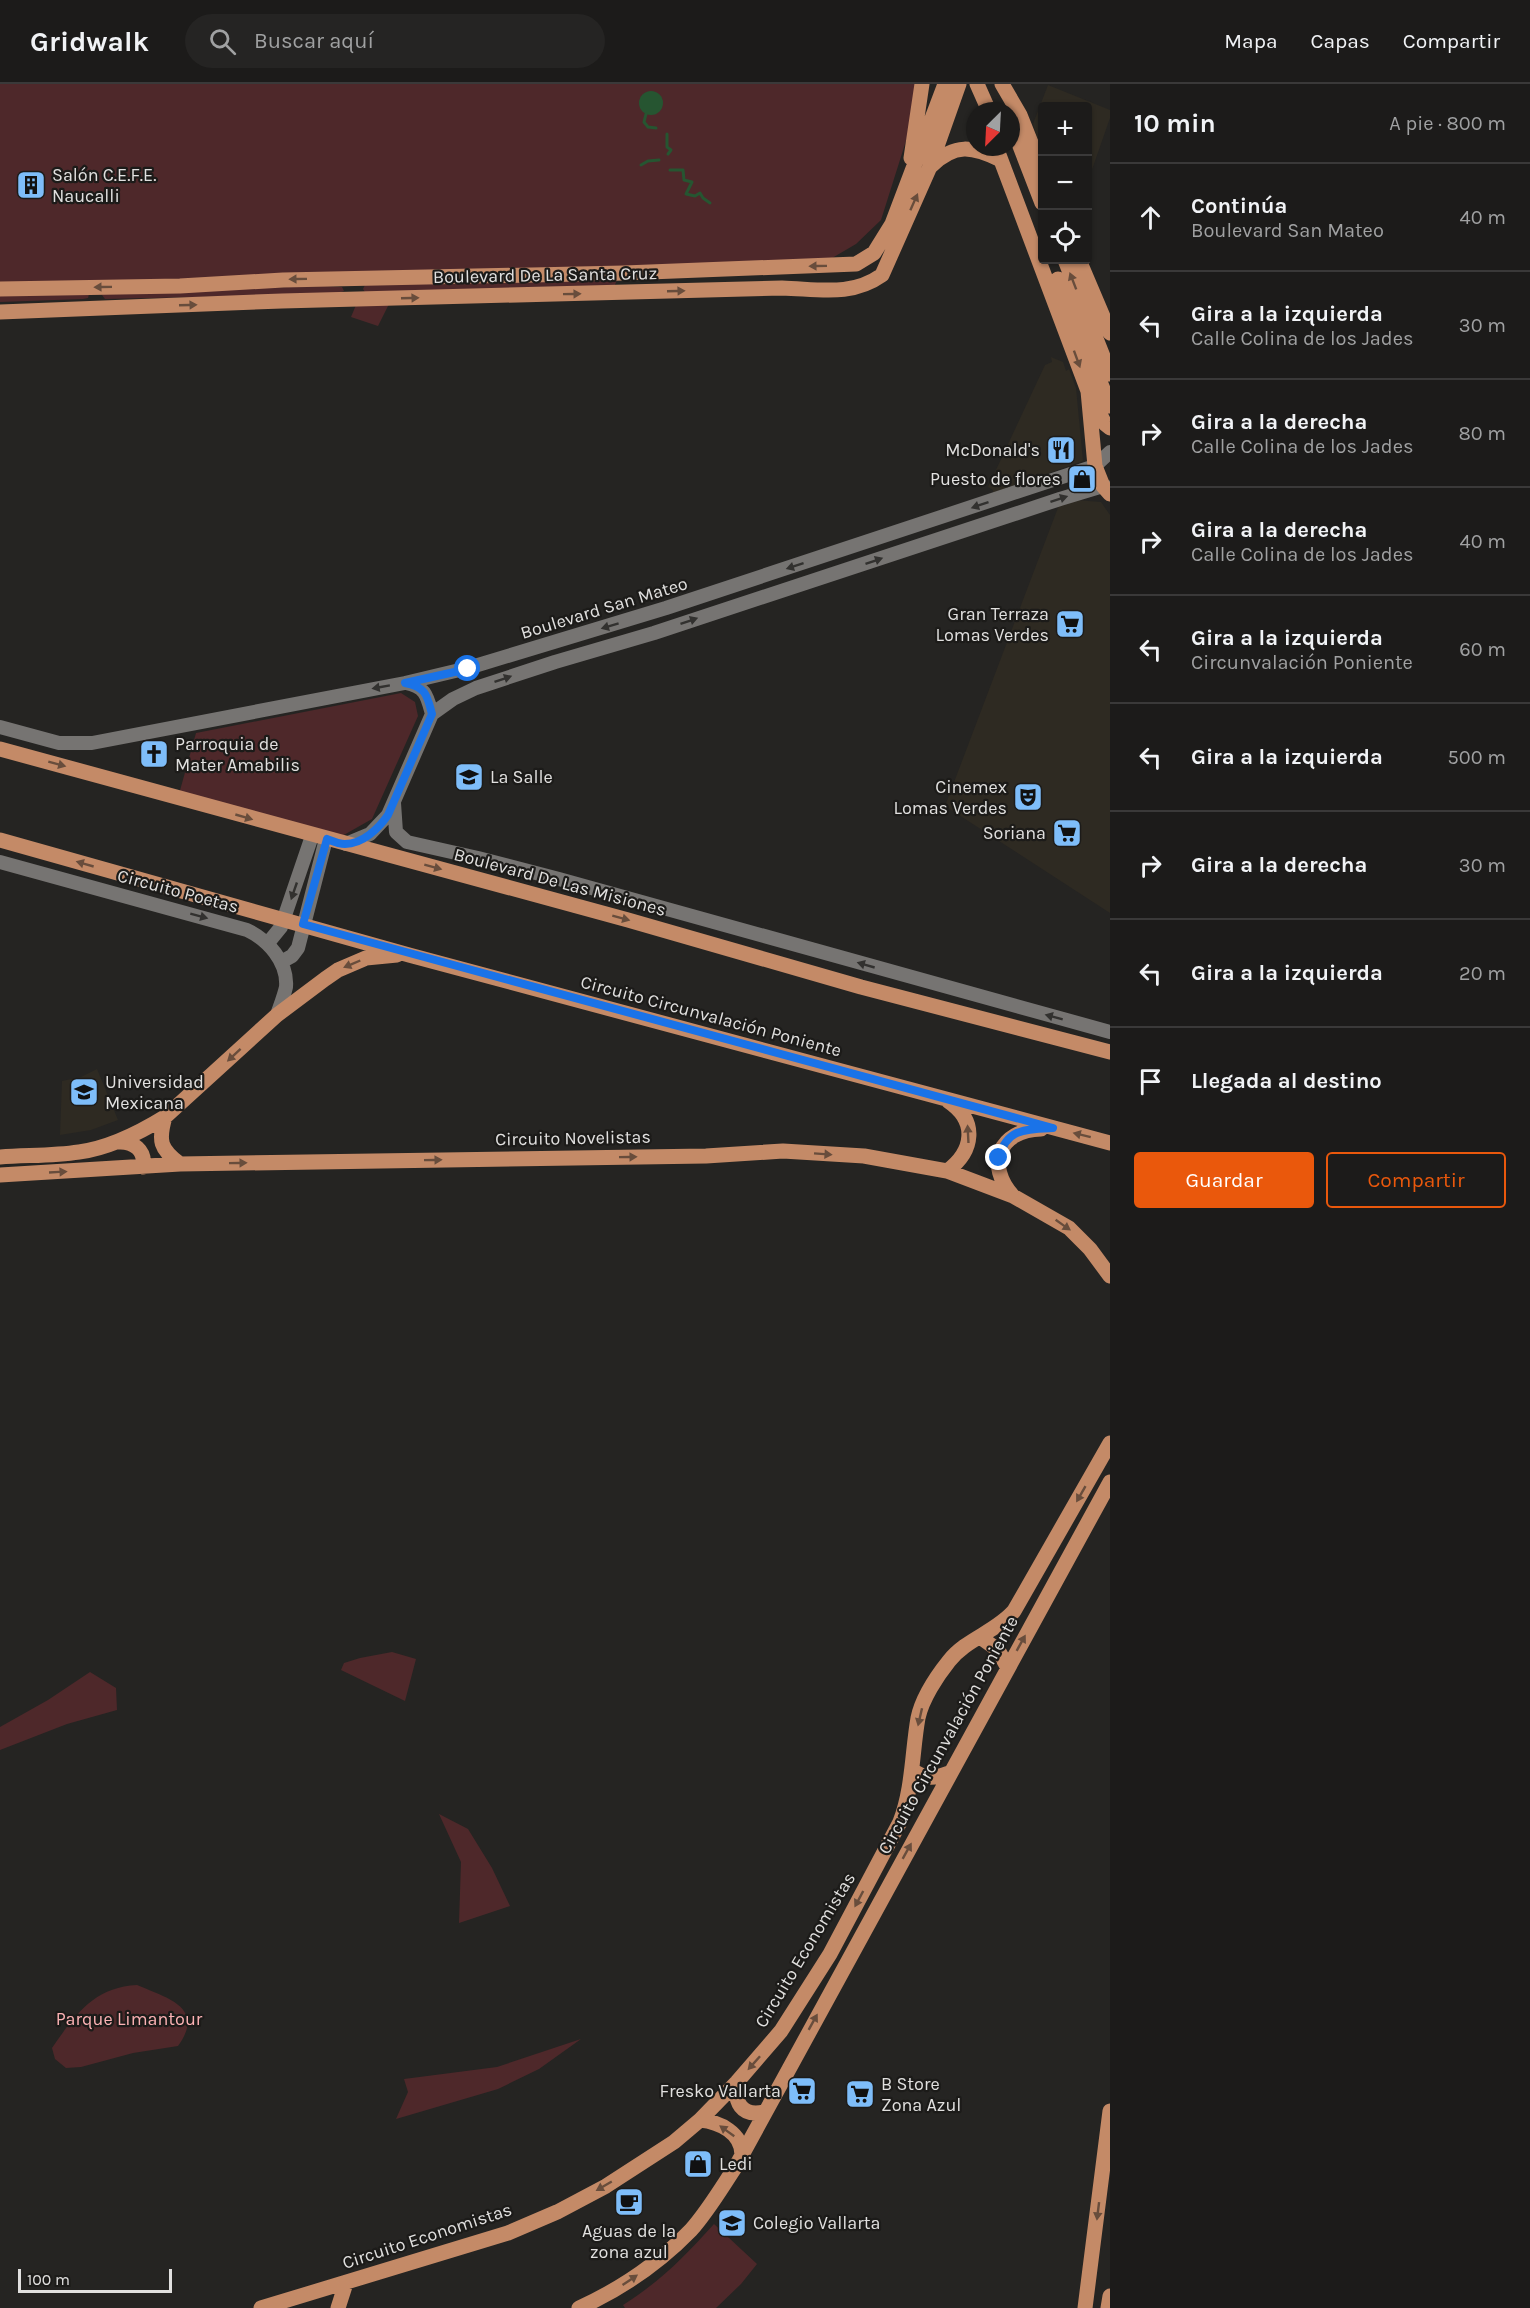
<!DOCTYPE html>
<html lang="es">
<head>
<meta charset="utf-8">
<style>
  body { margin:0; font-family:Karla,sans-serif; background:#252423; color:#f1f3f6 }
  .controls { position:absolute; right:18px; top:18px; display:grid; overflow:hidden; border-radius:6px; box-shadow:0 2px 4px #0004 }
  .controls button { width:54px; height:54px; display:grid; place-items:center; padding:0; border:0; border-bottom:2px solid #3a3939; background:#1c1b1a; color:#f1f3f6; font:30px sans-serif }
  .compass { position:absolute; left:966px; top:18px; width:54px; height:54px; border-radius:50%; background:#1c1b1a; box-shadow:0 2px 4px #0004; rotate:204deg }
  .scale { position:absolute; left:18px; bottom:15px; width:154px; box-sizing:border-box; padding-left:6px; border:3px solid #e1e0df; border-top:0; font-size:16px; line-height:21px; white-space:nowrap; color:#e1e0df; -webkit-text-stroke:4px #1c1b19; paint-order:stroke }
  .stop { position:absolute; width:18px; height:18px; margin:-14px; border:4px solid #1a73e8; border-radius:50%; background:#fff }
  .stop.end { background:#1a73e8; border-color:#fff; box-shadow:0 2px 6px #0008 }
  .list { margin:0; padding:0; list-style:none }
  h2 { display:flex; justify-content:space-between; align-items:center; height:78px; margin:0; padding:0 24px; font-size:26px }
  h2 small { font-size:20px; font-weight:400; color:#a0a1a2 }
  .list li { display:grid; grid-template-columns:39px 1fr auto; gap:18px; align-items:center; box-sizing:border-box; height:108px; padding:0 24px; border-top:2px solid #3a3939 }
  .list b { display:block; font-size:22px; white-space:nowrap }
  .list p { margin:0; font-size:20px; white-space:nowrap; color:#a0a1a2 }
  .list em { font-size:20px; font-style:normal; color:#a0a1a2 }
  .actions { display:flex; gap:12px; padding:18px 24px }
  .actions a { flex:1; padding:14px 0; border:2px solid #ea580c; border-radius:6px; text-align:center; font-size:21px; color:#ea580c }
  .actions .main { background:#ea580c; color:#fff }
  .icon { flex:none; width:33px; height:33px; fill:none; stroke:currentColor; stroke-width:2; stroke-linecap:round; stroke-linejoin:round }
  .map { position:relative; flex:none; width:1110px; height:2224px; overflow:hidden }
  header { display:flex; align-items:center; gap:36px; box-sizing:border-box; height:84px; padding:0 30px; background:#1c1b1a; border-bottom:2px solid #3a3939 }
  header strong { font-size:28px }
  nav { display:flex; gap:33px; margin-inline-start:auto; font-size:21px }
  .search { width:420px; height:54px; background:#252423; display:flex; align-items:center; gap:15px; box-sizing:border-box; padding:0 21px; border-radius:33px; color:#a0a1a2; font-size:22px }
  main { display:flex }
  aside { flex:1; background:#1c1b1a }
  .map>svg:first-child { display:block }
  .built { fill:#2e2a22 }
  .green { fill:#4e282a }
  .water { fill:#265531 }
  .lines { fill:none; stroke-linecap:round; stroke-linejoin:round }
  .stream { stroke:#265531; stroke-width:3 }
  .minor { stroke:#767472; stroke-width:14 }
  .major { stroke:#c48a67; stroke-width:15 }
  .oneway { fill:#684d3c }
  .oneway2 { fill:#32312f }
  .route { stroke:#1a73e8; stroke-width:8 }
  .labels { text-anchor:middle; stroke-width:4.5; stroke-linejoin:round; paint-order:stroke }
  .poi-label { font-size:18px; fill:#e1e0df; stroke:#1c1b19; text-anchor:start }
  .street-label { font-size:18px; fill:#e1e0df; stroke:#1c1b19 }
  .park-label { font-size:18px; fill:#fcb2b4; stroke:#1c1b19 }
</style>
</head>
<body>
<header>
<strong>Gridwalk</strong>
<div class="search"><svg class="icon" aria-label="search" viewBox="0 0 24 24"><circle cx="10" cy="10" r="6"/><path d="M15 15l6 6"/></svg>Buscar aquí</div>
<nav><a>Mapa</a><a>Capas</a><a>Compartir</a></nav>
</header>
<main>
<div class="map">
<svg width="1110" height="2224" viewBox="0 0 1110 2224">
  <rect width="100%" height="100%" fill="#252422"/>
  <path class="built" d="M1048,1l62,25v8l-22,63v-75h-46v46l-9,-28z
    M1051,273l12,5 3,9 3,-2 7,19 7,73 -90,32v-3l-5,-3 57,-122 7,-3z
    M1076,416l25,2 9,13v398l-165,-107 114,-301z
    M97,985l21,51 -27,10 -31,5 2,-54 19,-4z"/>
  <path class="green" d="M0,0h916l-5,41 -30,95 -25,24 -29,17 -827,24z
    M617,196l-3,7 -249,5 -2,-3 2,-4z
    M325,202l17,1 2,4 -9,3 -230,5 -3,-4 4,-3z
    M89,210l-1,4 -5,1 -83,3v-7z
    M389,220l-11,22 -27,-9 5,-12z
    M401,609l14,9 3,14 -46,103 -30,17 -163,-42 17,-61z
    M392,1568l24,7 -11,42 -64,-31 3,-7 16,-5z
    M90,1588l26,16 1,22 -50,14 -67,26v-23l48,-27z
    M439,1730l29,15 24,39 18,38 -51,17 2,-61z
    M137,1901c30,13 69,22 41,61l-45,7 -52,14 -15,1 -11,-9 -3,-11c23,-33 42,-61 85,-63z
    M581,1955l-42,30 -41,20 -102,30 12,-27 -4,-13 93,-12z
    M714,2140l43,40 -16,20 -25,24h-91l-2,-3c39,-25 60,-47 91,-81z"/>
  <path class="water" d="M639 19a12 12 0 1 1 24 0a12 12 0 1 1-24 0Z"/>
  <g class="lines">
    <path class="stream" d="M646,30l-2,8 4,5 8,1
      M667,50v13l4,3 -3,4
      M641,81l7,-4 11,-1
      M670,86h13l1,10 8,2 -6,12 9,2 5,-3 3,5 7,5"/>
    <path class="minor" d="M432,630l21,-15 23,-11 79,-26 99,-29 406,-134 43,-13 7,2
      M0,643l59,16h33l313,-60 63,-15 198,-60 429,-142 15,-14
      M394,719l2,29 11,10 71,16 81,21 551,153
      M346,760l24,-10 18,-19 44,-101c-5,-18 -6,-27 -26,-31
      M0,778l247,68c21,10 41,32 39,57 -2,9 -6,19 -9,28
      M268,859l13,-16 31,-91
      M281,878l11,-6 6,-8 28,-109"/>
    <path class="major" d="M977,0l12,27
      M1002,0l18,31 22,55
      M1011,39l31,80
      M996,63l92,244 7,75 8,20 7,8
      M911,74l11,-74
      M931,82c24,-23 41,-20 70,-6
      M1065,176l45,114
      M1079,176l31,73
      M1058,195l52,127
      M0,205l180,-3 103,-6 341,-7 232,-9 18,-11 18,-29 53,-140
      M0,228l282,-11 500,-13c37,1 69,9 100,-13l47,-106 30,-85
      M1091,312l14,28 5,4
      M0,665l628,171 233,67 249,65
      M0,756l409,115 701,188
      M165,1033c-7,24 -5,32 15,47
      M118,1058c15,-1 28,8 25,25
      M0,1073c26,-2 53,-1 79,-5 31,-4 60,-19 86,-35l112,-102 48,-36 13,-9 28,-12 31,-3
      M947,1087c27,-20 31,-50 1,-70
      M0,1091l180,-11 526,-8 77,-5 81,5 83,15 66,25 56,32 21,21 20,27
      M1013,1112c-28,-31 -14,-66 28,-67
      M980,1553l18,13 10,18
      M912,1686c13,9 22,9 37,3
      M737,1998c-3,20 4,35 27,30
      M700,2036c20,2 42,13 42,35
      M261,2224l247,-75 49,-21 49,-26 68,-44 26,-22 37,-38 44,-51 49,-77 70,-132c13,-34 12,-70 18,-104 4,-19 19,-42 31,-57 17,-22 47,-29 65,-50l96,-168
      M338,2224l8,-25
      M579,2224c42,-19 80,-45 112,-78 17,-19 31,-43 45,-64l374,-684
      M1085,2224l25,-197
      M1108,2224l2,-12"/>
  </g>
  <defs><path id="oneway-solid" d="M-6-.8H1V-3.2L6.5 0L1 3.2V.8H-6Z" transform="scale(1.5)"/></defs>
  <g class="oneway">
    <use href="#oneway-solid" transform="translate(914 118) rotate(-66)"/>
    <use href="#oneway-solid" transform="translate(818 182) rotate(179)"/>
    <use href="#oneway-solid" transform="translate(298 195) rotate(179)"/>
    <use href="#oneway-solid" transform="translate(1073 197) rotate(-111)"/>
    <use href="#oneway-solid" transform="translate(103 203) rotate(179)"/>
    <use href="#oneway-solid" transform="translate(676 207) rotate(-2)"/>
    <use href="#oneway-solid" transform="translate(572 210) rotate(-1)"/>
    <use href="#oneway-solid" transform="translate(410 214) rotate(-2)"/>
    <use href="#oneway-solid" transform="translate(188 221) rotate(-2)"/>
    <use href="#oneway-solid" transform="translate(1077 275) rotate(70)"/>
    <use href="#oneway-solid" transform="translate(57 680) rotate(15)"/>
    <use href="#oneway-solid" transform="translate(244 733) rotate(16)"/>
    <use href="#oneway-solid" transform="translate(85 780) rotate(-164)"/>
    <use href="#oneway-solid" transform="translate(433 783) rotate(15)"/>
    <use href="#oneway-solid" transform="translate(621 834) rotate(15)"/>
    <use href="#oneway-solid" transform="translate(352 880) rotate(157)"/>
    <use href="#oneway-solid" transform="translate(234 971) rotate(137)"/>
    <use href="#oneway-solid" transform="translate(968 1050) rotate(-93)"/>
    <use href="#oneway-solid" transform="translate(1082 1051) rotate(-166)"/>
    <use href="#oneway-solid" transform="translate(823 1070) rotate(4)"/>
    <use href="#oneway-solid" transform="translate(628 1073) rotate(-1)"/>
    <use href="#oneway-solid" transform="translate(433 1076) rotate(-1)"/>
    <use href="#oneway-solid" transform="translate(238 1079) rotate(-1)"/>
    <use href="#oneway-solid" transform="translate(58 1088) rotate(-3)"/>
    <use href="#oneway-solid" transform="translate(1063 1141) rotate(35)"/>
    <use href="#oneway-solid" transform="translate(1081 1410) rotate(120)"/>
    <use href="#oneway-solid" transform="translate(1021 1559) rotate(-61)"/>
    <use href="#oneway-solid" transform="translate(920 1633) rotate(103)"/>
    <use href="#oneway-solid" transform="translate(907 1767) rotate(-61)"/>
    <use href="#oneway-solid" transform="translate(859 1815) rotate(118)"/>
    <use href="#oneway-solid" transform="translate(813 1938) rotate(-61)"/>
    <use href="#oneway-solid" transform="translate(754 1979) rotate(132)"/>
    <use href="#oneway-solid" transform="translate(727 2047) rotate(-144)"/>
    <use href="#oneway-solid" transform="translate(604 2102) rotate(150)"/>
    <use href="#oneway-solid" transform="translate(1098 2127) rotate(97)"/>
    <use href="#oneway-solid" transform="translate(630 2196) rotate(-34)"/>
  </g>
  <g class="oneway2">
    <use href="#oneway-solid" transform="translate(1059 415) rotate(-18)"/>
    <use href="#oneway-solid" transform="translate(980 421) rotate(161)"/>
    <use href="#oneway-solid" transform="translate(874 477) rotate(-19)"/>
    <use href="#oneway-solid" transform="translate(795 482) rotate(162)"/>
    <use href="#oneway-solid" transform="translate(689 537) rotate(-19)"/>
    <use href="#oneway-solid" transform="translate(610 542) rotate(163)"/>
    <use href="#oneway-solid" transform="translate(503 595) rotate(-19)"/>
    <use href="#oneway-solid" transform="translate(381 603) rotate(170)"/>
    <use href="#oneway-solid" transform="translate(294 807) rotate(109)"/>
    <use href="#oneway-solid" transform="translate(199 832) rotate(15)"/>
    <use href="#oneway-solid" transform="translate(866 881) rotate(-164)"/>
    <use href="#oneway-solid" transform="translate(1054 933) rotate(-165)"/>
  </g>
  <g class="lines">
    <path class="route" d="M468,585l-63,14c21,4 22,12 27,31l-44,101c-9,13 -25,29 -43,29 -6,0 -13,-3 -18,-5l-24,85 750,204c-26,1 -47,0 -54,30"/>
  </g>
  <defs>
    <g id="building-square" transform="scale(1.5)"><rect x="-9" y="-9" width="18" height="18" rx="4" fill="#7ebdf9" stroke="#1c1b19"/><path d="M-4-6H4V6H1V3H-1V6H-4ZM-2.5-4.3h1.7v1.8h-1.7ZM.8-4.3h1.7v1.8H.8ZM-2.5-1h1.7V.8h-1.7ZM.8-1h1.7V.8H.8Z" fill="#111"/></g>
    <g id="restaurant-square" transform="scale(1.5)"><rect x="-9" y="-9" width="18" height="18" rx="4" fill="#7ebdf9" stroke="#1c1b19"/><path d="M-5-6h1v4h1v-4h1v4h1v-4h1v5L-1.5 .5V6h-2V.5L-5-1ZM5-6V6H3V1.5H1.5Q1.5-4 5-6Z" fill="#111"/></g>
    <g id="shop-square" transform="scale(1.5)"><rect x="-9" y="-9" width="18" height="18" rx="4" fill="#7ebdf9" stroke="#1c1b19"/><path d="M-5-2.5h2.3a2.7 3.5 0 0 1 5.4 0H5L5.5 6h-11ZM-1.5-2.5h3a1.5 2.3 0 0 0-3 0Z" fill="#111"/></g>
    <g id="supermarket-square" transform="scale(1.5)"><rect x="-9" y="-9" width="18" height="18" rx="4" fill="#7ebdf9" stroke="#1c1b19"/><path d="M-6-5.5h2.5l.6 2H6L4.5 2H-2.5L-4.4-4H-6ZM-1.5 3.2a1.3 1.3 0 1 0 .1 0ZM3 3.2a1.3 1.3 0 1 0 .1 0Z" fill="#111"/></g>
    <g id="church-square" transform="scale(1.5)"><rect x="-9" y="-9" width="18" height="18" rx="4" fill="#7ebdf9" stroke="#1c1b19"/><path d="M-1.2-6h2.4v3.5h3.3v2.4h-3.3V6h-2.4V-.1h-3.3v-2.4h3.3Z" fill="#111"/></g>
    <g id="school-square" transform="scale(1.5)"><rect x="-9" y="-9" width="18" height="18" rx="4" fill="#7ebdf9" stroke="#1c1b19"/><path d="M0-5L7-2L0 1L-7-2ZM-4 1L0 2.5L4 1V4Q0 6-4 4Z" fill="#111"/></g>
    <g id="theatre-square" transform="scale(1.5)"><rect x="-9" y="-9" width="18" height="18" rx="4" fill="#7ebdf9" stroke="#1c1b19"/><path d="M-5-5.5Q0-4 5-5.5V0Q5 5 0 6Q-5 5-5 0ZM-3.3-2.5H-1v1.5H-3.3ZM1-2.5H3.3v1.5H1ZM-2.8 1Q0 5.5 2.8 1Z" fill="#111"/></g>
    <g id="cafe-square" transform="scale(1.5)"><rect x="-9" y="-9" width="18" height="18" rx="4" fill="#7ebdf9" stroke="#1c1b19"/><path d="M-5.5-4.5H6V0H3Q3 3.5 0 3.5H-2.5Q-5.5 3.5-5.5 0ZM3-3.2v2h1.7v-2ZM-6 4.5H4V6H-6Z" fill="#111"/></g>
  </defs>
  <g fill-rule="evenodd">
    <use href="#building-square" x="31" y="101"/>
    <use href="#restaurant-square" x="1061" y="366"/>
    <use href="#shop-square" x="1082" y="395"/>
    <use href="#supermarket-square" x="1070" y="540"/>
    <use href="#church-square" x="154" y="670"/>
    <use href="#school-square" x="469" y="693"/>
    <use href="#theatre-square" x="1028" y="713"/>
    <use href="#supermarket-square" x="1067" y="749"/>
    <use href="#school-square" x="84" y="1008"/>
    <use href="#supermarket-square" x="802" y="2007"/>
    <use href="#supermarket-square" x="860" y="2010"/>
    <use href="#shop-square" x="698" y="2080"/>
    <use href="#cafe-square" x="629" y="2118"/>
    <use href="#school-square" x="732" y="2139"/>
  </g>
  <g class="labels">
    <g class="poi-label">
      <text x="52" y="97">Salón C.E.F.E.<tspan x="52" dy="21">Naucalli</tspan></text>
      <text x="1040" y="372" text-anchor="end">McDonald's</text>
      <text x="1061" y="401" text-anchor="end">Puesto de flores</text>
      <text x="1049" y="536" text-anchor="end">Gran Terraza<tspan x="1049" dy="21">Lomas Verdes</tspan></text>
      <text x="175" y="666">Parroquia de<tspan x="175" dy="21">Mater Amabilis</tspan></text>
      <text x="490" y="699">La Salle</text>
      <text x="1007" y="709" text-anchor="end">Cinemex<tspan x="1007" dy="21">Lomas Verdes</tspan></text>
      <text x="1046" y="755" text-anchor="end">Soriana</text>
      <text x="105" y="1004">Universidad<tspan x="105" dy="21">Mexicana</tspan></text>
      <text x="881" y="2006">B Store<tspan x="881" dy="21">Zona Azul</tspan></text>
      <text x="781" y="2013" text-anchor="end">Fresko Vallarta</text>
      <text x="719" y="2086">Ledi</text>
      <text x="753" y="2145">Colegio Vallarta</text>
      <text x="629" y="2153" text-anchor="middle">Aguas de la<tspan x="629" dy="21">zona azul</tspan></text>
    </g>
    <g class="street-label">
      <text transform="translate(545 191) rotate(-1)" y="6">Boulevard De La Santa Cruz</text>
      <text transform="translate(604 524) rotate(-17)" y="6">Boulevard San Mateo</text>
      <text transform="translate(560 798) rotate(15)" y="6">Boulevard De Las Misiones</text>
      <text transform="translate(178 807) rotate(15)" y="6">Circuito Poetas</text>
      <text transform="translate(711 932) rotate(15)" y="6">Circuito Circunvalación Poniente</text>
      <text transform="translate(573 1054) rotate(-1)" y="6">Circuito Novelistas</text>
      <text transform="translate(948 1651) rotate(-61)" y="6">Circuito Circunvalación Poniente</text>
      <text transform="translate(805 1866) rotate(-59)" y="6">Circuito Economistas</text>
      <text transform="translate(427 2152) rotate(-18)" y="6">Circuito Economistas</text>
    </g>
    <g class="park-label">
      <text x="129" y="1941">Parque Limantour</text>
    </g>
  </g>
</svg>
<div class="controls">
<button>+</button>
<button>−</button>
<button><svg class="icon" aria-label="locate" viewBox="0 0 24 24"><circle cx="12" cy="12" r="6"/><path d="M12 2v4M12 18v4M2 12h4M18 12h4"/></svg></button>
</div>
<svg class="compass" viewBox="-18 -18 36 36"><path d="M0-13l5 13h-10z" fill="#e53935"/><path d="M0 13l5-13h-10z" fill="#a0a1a2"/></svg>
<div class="scale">100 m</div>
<div class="stop" style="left:468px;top:585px"></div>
<div class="stop end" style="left:999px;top:1074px"></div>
</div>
<aside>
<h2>10 min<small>A pie · 800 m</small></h2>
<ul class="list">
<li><svg class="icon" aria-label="ahead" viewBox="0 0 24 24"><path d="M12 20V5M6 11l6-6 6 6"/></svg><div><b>Continúa</b><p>Boulevard San Mateo</p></div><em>40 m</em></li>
<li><svg class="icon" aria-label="left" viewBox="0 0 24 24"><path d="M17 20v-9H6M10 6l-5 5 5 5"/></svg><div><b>Gira a la izquierda</b><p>Calle Colina de los Jades</p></div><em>30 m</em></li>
<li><svg class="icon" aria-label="right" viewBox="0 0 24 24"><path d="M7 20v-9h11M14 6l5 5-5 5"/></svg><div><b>Gira a la derecha</b><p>Calle Colina de los Jades</p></div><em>80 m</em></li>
<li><svg class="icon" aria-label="right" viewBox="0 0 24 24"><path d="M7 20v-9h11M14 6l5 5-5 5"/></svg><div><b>Gira a la derecha</b><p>Calle Colina de los Jades</p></div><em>40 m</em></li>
<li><svg class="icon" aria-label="left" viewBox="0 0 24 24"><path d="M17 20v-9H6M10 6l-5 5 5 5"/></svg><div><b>Gira a la izquierda</b><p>Circunvalación Poniente</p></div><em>60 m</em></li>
<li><svg class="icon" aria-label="left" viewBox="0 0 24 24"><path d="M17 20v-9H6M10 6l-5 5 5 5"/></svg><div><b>Gira a la izquierda</b></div><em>500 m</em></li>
<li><svg class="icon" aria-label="right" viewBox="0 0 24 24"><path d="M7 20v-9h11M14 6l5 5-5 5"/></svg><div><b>Gira a la derecha</b></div><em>30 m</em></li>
<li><svg class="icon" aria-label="left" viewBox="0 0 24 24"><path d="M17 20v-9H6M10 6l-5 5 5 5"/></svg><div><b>Gira a la izquierda</b></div><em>20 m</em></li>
<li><svg class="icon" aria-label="arrive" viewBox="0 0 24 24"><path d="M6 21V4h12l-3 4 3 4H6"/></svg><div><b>Llegada al destino</b></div></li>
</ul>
<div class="actions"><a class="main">Guardar</a><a>Compartir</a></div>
</aside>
</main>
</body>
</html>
